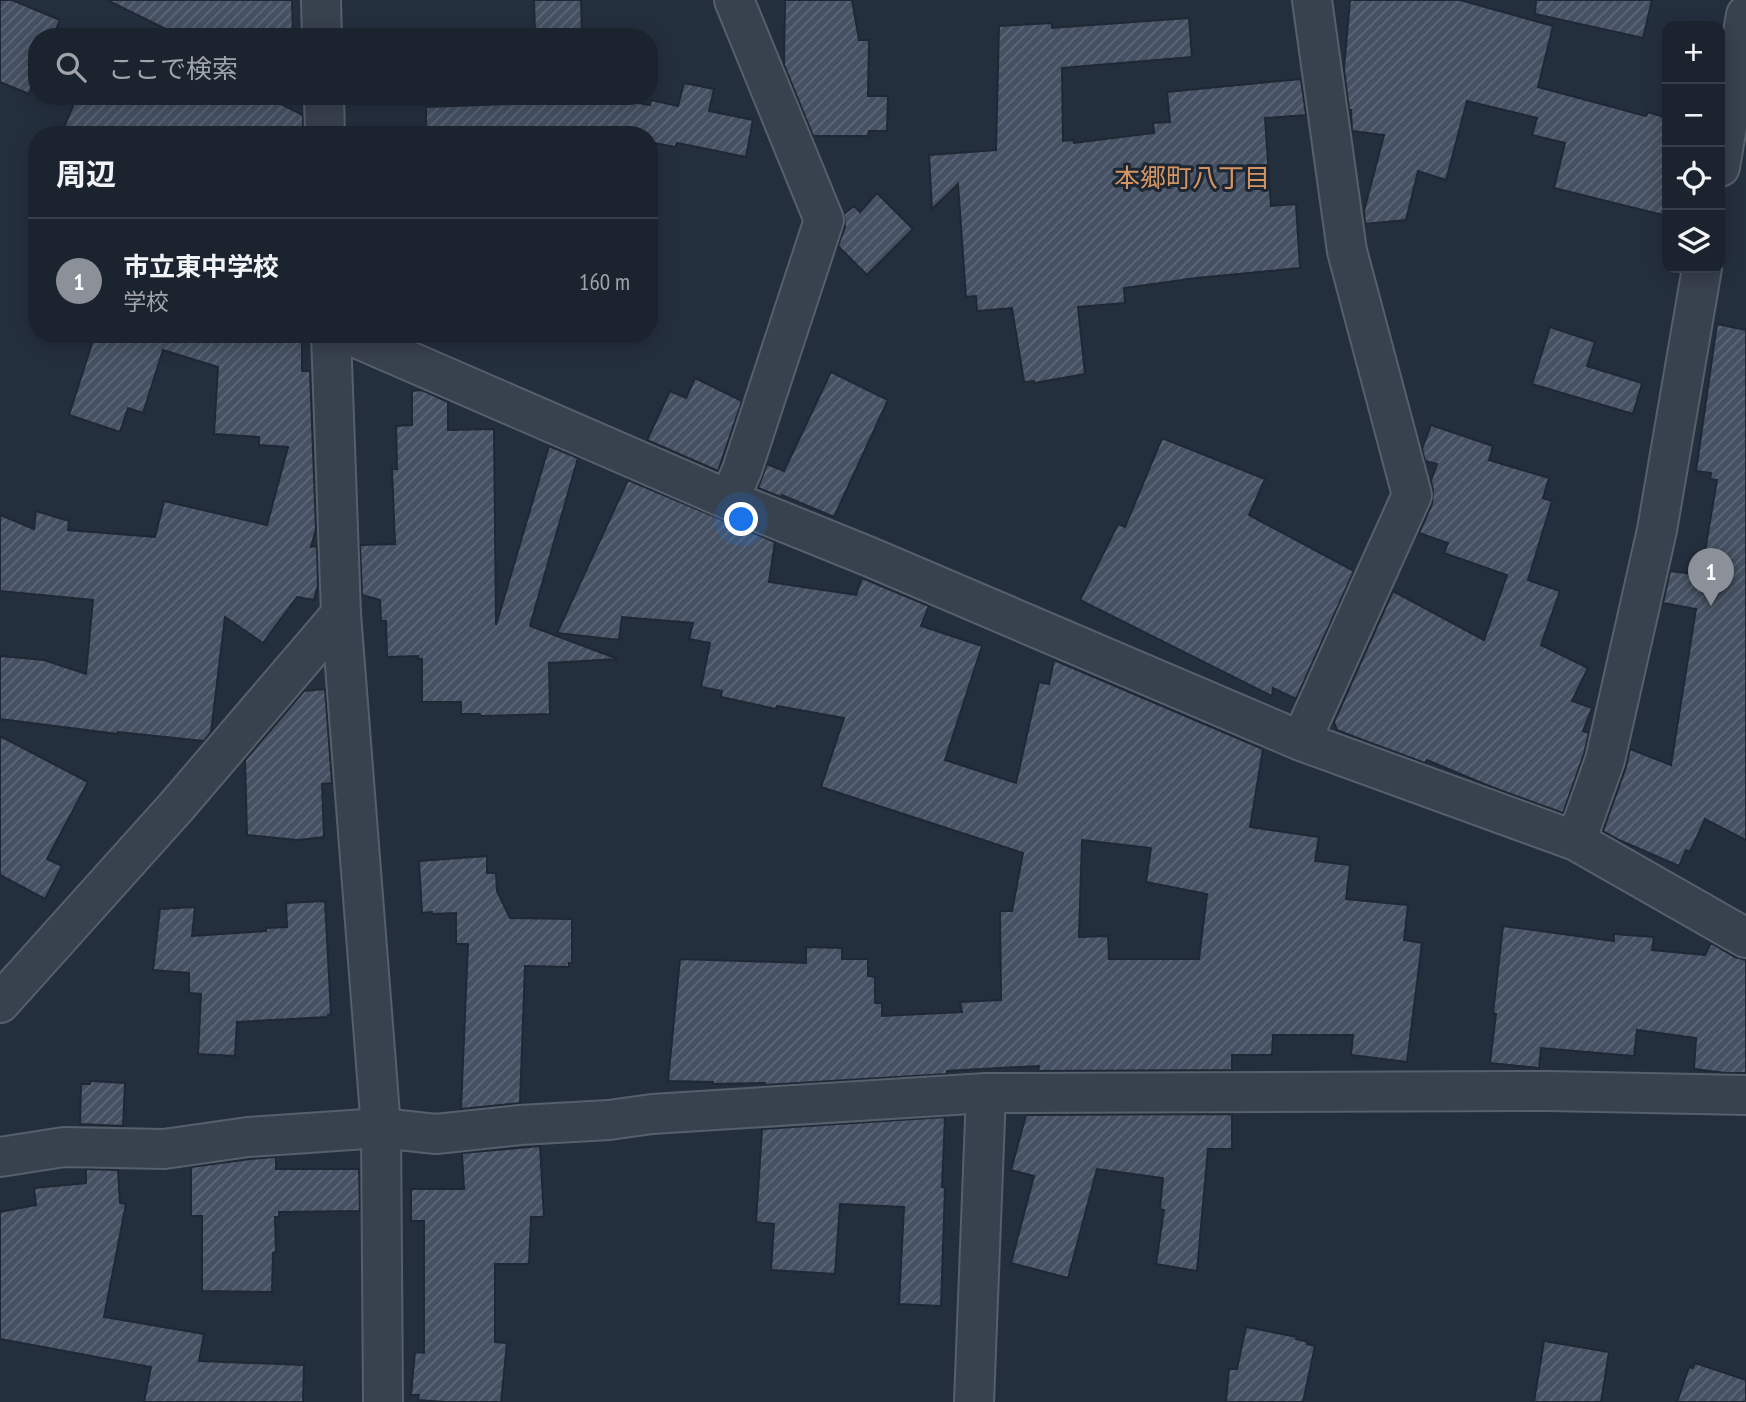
<!DOCTYPE html>
<html lang="ja">
<head>
<meta charset="utf-8">
<style>
  body { margin:0; font-family:"PT Sans Narrow","Noto Sans JP",sans-serif; background:#282f3a; color:#f1f3f6 }
  .controls { position:absolute; right:21px; top:21px; display:grid; overflow:hidden; border-radius:14px; box-shadow:0 4px 18px #0003 }
  .controls button { width:63px; height:63px; display:grid; place-items:center; padding:0; border:0; border-bottom:2px solid #39404a; background:#1b232e; color:#f1f3f6; font:35px sans-serif }
  .you { position:absolute; left:742px; top:520px; width:24px; height:24px; margin:-18px; border:5px solid #fff; border-radius:50%; background:#1a73e8; box-shadow:0 0 0 10px #1a73e833 }
  .badge { display:grid; place-items:center; width:46px; height:46px; border-radius:50%; background:#8c9099; color:#fff; font-size:23px; font-weight:700 }
  .pin { position:absolute; translate:-50% -58px; filter:drop-shadow(0 2px 4px #0008) }
  .pin::after { content:''; position:absolute; top:37px; width:24px; height:21px; background:inherit; clip-path:polygon(0 0,100% 0,50% 100%) }
  .list { margin:0; padding:0; list-style:none }
  h2 { display:flex; justify-content:space-between; align-items:center; height:91px; margin:0; padding:0 28px; font-size:30px }
  h2 small { font-size:23px; font-weight:400; color:#a0a4aa }
  .list li { display:grid; grid-template-columns:46px 1fr auto; gap:21px; align-items:center; box-sizing:border-box; height:126px; padding:0 28px; border-top:2px solid #39404a }
  .list b { display:block; font-size:26px; white-space:nowrap }
  .list p { margin:0; font-size:23px; white-space:nowrap; color:#a0a4aa }
  .list em { font-size:23px; font-style:normal; color:#a0a4aa }
  .icon { flex:none; width:38px; height:38px; fill:none; stroke:currentColor; stroke-width:2; stroke-linecap:round; stroke-linejoin:round }
  .map { position:relative; flex:none; width:1746px; height:1402px; overflow:hidden }
  .search { position:absolute; background:#1b232e; box-shadow:0 4px 18px #0003; left:28px; top:28px; width:630px; height:77px; display:flex; align-items:center; gap:18px; box-sizing:border-box; padding:0 24px; border-radius:28px; color:#a0a4aa; font-size:26px }
  .panel { position:absolute; background:#1b232e; box-shadow:0 4px 18px #0003; left:28px; top:126px; width:630px; height:217px; border-radius:28px }
  .map>svg:first-child { display:block }
  .building { fill:url(#building-hatch); stroke:#1f2835; stroke-width:2; fill-rule:evenodd }
  .lines { fill:none; stroke-linecap:round; stroke-linejoin:round }
  .minor-casing { stroke:#565f6c; stroke-width:42 }
  .tertiary-casing { stroke:#565f6c; stroke-width:42 }
  .minor { stroke:#38414e; stroke-width:38 }
  .tertiary { stroke:#38414e; stroke-width:38 }
  .labels { text-anchor:middle; stroke-width:6; stroke-linejoin:round; paint-order:stroke }
  .neighbourhood-label { font-size:26px; fill:#d59563; stroke:#1d2633 }
</style>
</head>
<body>
<div class="map">
<svg width="1746" height="1402" viewBox="0 0 1746 1402">
  <defs>
    <pattern id="building-hatch" width="6" height="6" patternUnits="userSpaceOnUse" patternTransform="scale(1.75)"><rect width="6" height="6" fill="#455162"/><path d="M-1 1l2-2M0 6l6-6M5 7l2-2" fill="none" stroke="#5d6877"/></pattern>
  </defs>
  <rect width="100%" height="100%" fill="#242f3e"/>
  <path class="building" d="M0,0h12l48,20 -7,17h-16v38l-8,19 -29,-12z
    M107,0h185l1,37h-111z
    M534,0h47l1,37h-47z
    M785,0h67l7,40h10l-1,56h20l-1,35h-18l-1,5h-55l-29,-71z
    M1350,0h110l93,26 -15,61 108,29 2,-4 19,6v98l-113,-28 11,-45 -33,-8 5,-17 -70,-17 -21,79 -28,-9 -12,49 -41,4 -1,-13 20,-76 -32,-4 -1,-21h-2l-5,-41z
    M1536,0h116l-9,38 -108,-24z
    M1189,18l3,39 -130,11 1,73 10,-1 1,3 80,-10 -1,-10 17,-1 -3,-30 134,-13 5,36 -41,3 6,88 25,-2 4,64 -104,10 -72,10 1,15 -47,4 7,67 -51,9v-2l-10,1 -12,-74 -35,3 -1,-15 -10,1 -8,-113 -26,25 -3,-54 67,-5 3,-124 53,-3v5z
    M684,83l30,6 -5,22 44,9 -7,37 -69,-14 -2,4 -26,-5v-7h-223v-28l114,-4 2,-7h57l51,9 1,-5 27,6z
    M77,96h188l38,19v20h-242z
    M877,193l36,36 -46,46 -29,-29 7,-19 -1,-13 10,-8 6,6z
    M1717,324l29,6v510l-41,-21 -15,33 -4,-2 -7,16 -60,-26 -16,-9 23,-64 4,-18 41,16 25,-156 -33,-6 7,-32 31,4 16,-95 -7,-1 1,-6 -15,-2z
    M1550,327l45,15 -8,24 55,17 -9,31 -101,-30z
    M95,334h207v37h8l6,158 -5,18 6,-1 1,39 -4,15 -17,-3 -34,46 -38,-26 -14,115 -7,9 -86,-9v2l-118,-15v-63l44,4 42,14 7,-74 -93,-9v-76l34,14 2,-18 33,10 -1,9 87,7 9,-36 103,24 21,-78 -29,-2v-8l-45,-3 4,-67 -55,-17 -20,63 -15,-5 -8,24 -51,-17z
    M831,372l57,28 -54,117 -52,-22 -1,2 -23,-9 9,-24 17,7z
    M695,378l47,23 -24,70 -71,-31 23,-49 16,7z
    M422,390l26,12v28l46,-1 2,196 53,-179 29,12 -48,168 88,33 -69,4 1,51 -69,2 -1,-2h-19v-12h-39v-43h-4v-3l-31,1 -1,-36h-5l-1,-21 -18,-5 -2,-50 35,-1 -3,-75h5l-1,-43 16,-1v-34z
    M1431,425l62,21 -4,14 60,18 -6,20 9,3 -24,79 32,11 -19,54 47,23 -16,33 20,7 -9,23 6,2 -5,21 -21,59 -74,-27 -62,-26 -2,3 -65,-24 -23,-9 -3,-8 59,-131 91,49 23,-65 -63,-22 4,-10 -29,-10 13,-29 1,-14 -2,-9 6,-17 -12,-3 -3,-12z
    M1162,438l103,41 -16,36 105,56 -58,128 -23,-11 -1,8 -192,-96 38,-76 7,3z
    M628,480l147,62 -6,40 87,13 6,-17 67,28 -8,20 61,20 -37,114 71,23 23,-101 10,2 5,-24 209,89 -13,78 69,10 -4,24 35,4 -4,34 62,6 -4,35 18,3 -15,119 -56,-7 2,-20h-80l-1,20h-40v15l-194,1 1,-5 -75,4 -17,1v3l-182,11v-2l-52,1v-2l-45,-1 12,-122 126,4v-16l36,1v11h26v17l7,1v26h7v13l80,-4 -2,-10 41,-2 -1,-89h12l11,-58 -202,-66 23,-69 -67,-12 -1,3 -55,-12 1,-6 -21,-4 9,-44 -21,-4 4,-16 -71,-6 -3,23 -62,-7zM1082,840l69,8 -5,34 61,12 -8,65h-90l-1,-23 -29,1z
    M325,689l7,94 -10,1 2,53 -26,3 -51,-5 -2,-75 59,-69z
    M0,736l88,46 -41,77 15,7 -17,33 -45,-24z
    M487,856v17h9l1,18 13,27 62,1v44h-3v4l-44,-1 -5,137 -59,6 7,-165h-12v-31l-24,1v-2l-10,1 -3,-52z
    M325,901l6,113 -3,1v2l-91,5 -2,34 -37,-2 3,-60 -12,-1v-20l-36,-3 7,-61 35,-2 -3,29 74,-5v-3l21,-1 -1,-24z
    M1503,926l111,15v-7l40,3 -2,13 53,5 6,-12 24,14 11,3v113h-20l-32,-4 2,-31 -59,-8 -3,26 -93,-8 -2,20 -49,-5 6,-49 -3,-1z
    M90,1081l35,2 -2,43 -43,-2 1,-40h9z
    M1232,1114v35h-24l-11,122 -41,-7 8,-54 -4,-1 3,-31 -66,-9 -29,109 -57,-15 23,-87 -23,-6 15,-55z
    M945,1117l-3,70 3,1 -4,118 -42,-2 5,-97 -64,-3 -5,70 -64,-4 3,-46 -18,-2 6,-93z
    M540,1146l4,71h-13l-2,47h-34v78l12,1 -6,59h-56l-27,-2 1,-5h-8l4,-43 9,1v-132h-13v-32h53l-2,-36z
    M273,1157h3v12h83l1,42 -81,1v5h-4l1,35 -3,1 -1,39 -70,-1v-75h-11v-49l59,-8z
    M86,1169l32,1 2,33 6,1 -22,113 100,17 -5,27 105,4 -1,37h-159l7,-35 -151,-28v-127l36,-7 -2,-17 52,-5z
    M1246,1327l51,10 -1,2 12,3 -1,2 8,2 -12,56h-77l3,-33h8z
    M1544,1341l65,11 -8,50h-67z
    M1695,1363l51,17v22h-69l12,-35 4,1z"/>
  <g class="lines">
    <g class="minor-casing">
      <path id="minor" d="M1720,167l26,-152
        M347,334l382,166 141,57 431,184 275,100 170,97
        M729,500l13,-30 82,-250 -90,-220
        M1301,741l111,-246 -65,-244 -35,-251
        M1576,841l29,-81 52,-230 45,-262
        M0,1003l176,-196 165,-193
        M0,1157l64,-10 100,2 84,-12 133,-9
        M974,1402l12,-309"/>
    </g>
    <g class="tertiary-casing">
      <path id="tertiary" d="M321,0l1,37
        M324,96l1,39
        M331,334l10,280 40,514 2,274
        M381,1128l55,6 84,-9 89,-5 43,-6 334,-21 563,-2 197,4"/>
    </g>
    <use href="#minor" class="minor"/>
    <use href="#tertiary" class="tertiary"/>
  </g>
  <g class="labels">
    <g class="neighbourhood-label">
      <text x="1192" y="187">本郷町八丁目</text>
    </g>
  </g>
</svg>
<div class="controls">
<button>+</button>
<button>−</button>
<button><svg class="icon" aria-label="locate" viewBox="0 0 24 24"><circle cx="12" cy="12" r="6"/><path d="M12 2v4M12 18v4M2 12h4M18 12h4"/></svg></button>
<button><svg class="icon" aria-label="layers" viewBox="0 0 24 24"><path d="M12 4l9 5-9 5-9-5zM3 14l9 5 9-5"/></svg></button>
</div>
<div class="you"></div>
<div class="pin badge" style="left:1711px;top:606px">1</div>
<div class="search"><svg class="icon" aria-label="search" viewBox="0 0 24 24"><circle cx="10" cy="10" r="6"/><path d="M15 15l6 6"/></svg>ここで検索</div>
<section class="panel">
<h2>周辺<small></small></h2>
<ul class="list">
<li><span class="badge">1</span><div><b>市立東中学校</b><p>学校</p></div><em>160 m</em></li>
</ul>
</section>
</div>
</body>
</html>
